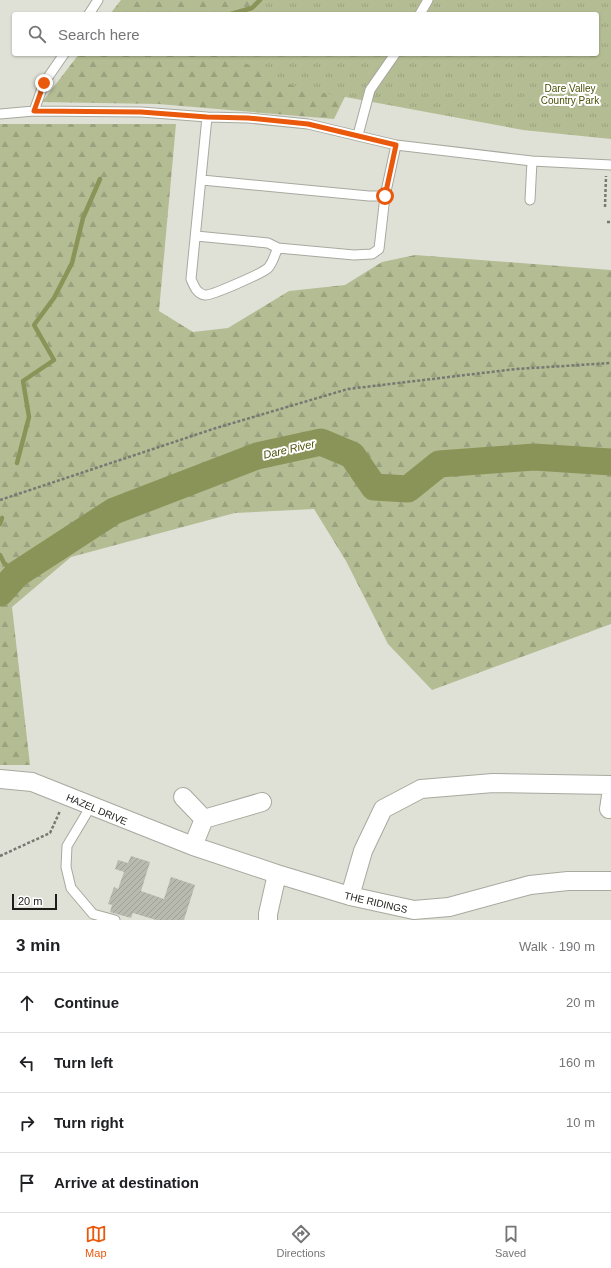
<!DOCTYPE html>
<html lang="en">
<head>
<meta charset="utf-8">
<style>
  body { margin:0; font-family:Helvetica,sans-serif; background:#f2f2f2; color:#202124 }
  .scale { position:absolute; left:12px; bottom:10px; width:45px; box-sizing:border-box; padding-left:4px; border:2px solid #1c1c19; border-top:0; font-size:11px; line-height:14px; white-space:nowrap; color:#1c1c19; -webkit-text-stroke:3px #fff; paint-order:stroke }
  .stop { position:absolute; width:12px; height:12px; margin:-9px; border:3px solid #ea580c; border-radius:50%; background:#fff }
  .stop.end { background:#ea580c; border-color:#fff; box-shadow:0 1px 4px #0008 }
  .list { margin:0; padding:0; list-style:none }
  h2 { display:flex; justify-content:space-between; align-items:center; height:52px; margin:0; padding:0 16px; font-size:17px }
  h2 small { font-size:13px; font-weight:400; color:#757577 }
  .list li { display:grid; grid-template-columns:26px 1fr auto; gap:12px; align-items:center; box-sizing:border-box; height:60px; padding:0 16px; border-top:1px solid #e0e0e0 }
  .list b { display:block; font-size:15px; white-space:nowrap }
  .list em { font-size:13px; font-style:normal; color:#757577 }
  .icon { flex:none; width:22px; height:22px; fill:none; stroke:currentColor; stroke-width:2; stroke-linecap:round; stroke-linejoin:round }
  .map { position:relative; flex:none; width:611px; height:920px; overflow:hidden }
  .search { position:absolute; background:#fff; box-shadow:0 1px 3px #0004; left:12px; right:12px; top:12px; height:44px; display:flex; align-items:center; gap:10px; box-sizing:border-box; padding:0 14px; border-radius:4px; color:#757577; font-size:15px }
  .sheet { height:292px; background:#fff }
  nav { display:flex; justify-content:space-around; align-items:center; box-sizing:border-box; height:56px; border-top:1px solid #e0e0e0; background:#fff; font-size:11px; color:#757577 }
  nav a { display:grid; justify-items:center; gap:2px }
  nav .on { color:#ea580c }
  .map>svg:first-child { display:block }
  .forest { fill:url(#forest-firs) }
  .park { fill:url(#park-tufts) }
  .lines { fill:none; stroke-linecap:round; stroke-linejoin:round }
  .stream { stroke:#8b9458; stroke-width:4.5 }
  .river { stroke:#8b9458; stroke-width:27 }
  .building { fill:url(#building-hatch) }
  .service-casing { stroke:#a7a99f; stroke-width:11 }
  .minor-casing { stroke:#a7a99f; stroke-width:20 }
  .path { stroke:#787872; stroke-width:2.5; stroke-dasharray:3 2; stroke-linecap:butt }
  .service { stroke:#fff; stroke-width:9 }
  .minor { stroke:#fff; stroke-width:18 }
  .route { stroke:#ea580c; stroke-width:5 }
  .labels { text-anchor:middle; stroke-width:4; stroke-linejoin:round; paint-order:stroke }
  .park-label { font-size:10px; fill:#495006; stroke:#fff }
  .street-label { font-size:10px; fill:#1c1c19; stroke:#fff }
  .water-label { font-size:11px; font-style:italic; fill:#4b5208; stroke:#fff }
</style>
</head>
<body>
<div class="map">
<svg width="611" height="920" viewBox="0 0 611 920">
  <defs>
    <pattern id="forest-firs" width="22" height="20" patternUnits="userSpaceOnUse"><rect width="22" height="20" fill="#b4bc93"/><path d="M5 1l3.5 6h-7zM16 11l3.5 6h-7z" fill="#9aa17e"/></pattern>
    <pattern id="park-tufts" width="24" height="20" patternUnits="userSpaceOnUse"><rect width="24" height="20" fill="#b4bc93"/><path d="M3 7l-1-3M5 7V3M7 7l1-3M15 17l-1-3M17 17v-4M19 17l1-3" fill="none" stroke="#9aa17e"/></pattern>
    <pattern id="building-hatch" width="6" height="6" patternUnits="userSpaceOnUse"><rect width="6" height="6" fill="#b8bab0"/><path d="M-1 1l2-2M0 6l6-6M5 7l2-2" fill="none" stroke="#9e9f97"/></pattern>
  </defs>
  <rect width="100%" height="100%" fill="#dfe1d6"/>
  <path class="forest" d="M121,0h272l-7,14h-276z
    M79,54h287l-32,65 -176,-15 -116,-2z
    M0,124h176l-17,187 34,21 35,-4 61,-37 56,-6 37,-23 33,-7 196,15v354l-179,66 -44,-46 -42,-83 -32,-52 -79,4 -164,44 -59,50 18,158h-30z"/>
  <path class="park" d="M261,0h350v139l-88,-9 -210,-39 -21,-6 -67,-31h372v-40h-343l7,-3z"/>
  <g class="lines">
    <path class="stream" d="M231,14l21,-6 8,-8
      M17,463l12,-46 -6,-36 31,-21 -20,-35 20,-27 18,-35 11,-45 17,-39
      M0,524l2,-6
      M0,555l4,8 13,11"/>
    <path class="river" d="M0,593l17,-19 97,-63 143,-55 64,-14 31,13 22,32 34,2 31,-25 95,-7 77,5"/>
  </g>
  <path class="building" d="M131,856l19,6 -9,29 23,8 7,-22 24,8 -11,35h-28l-23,-7 -2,5 -21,-6 2,-7 -4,-1 6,-17 4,2 6,-17 -9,-3 3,-9 10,3z"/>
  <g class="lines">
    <g class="service-casing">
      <path id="service" d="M89,14l9,-14
        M420,14l8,-14
        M34,111l10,-28 20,-29
        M0,114l34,-3 107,1 66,5 41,1 60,6 88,21 136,16 79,4
        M207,117l-16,162c3,7 6,15 14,16 6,1 58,-22 63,-27 5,-5 7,-15 10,-20
        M358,135l12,-45 25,-36
        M202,180l167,16h16
        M530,200l2,-39
        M196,236l72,7 10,5 76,7 18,-1 7,-5 6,-53 11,-51
        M91,806l-24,40 -1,21 5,21 22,26 22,6"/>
    </g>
    <g class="minor-casing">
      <path id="minor" d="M0,779l32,3 161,64 84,28 73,22 64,14 35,-3 81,-22 38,-4h43
        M183,797l21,22
        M609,809l2,-13
        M193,846l11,-27 58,-17
        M350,896l13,-45 20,-42 38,-20 72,-6 118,2
        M268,920v-6l9,-40"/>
    </g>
    <path class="path" d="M605,207l1,-31
      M607,222h4
      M0,500l216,-72 132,-39 168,-20 95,-6
      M0,856l50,-23 10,-22"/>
    <use href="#service" class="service"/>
    <use href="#minor" class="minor"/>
  </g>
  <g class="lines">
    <path class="route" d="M44,83l-10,28 107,1 66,5 41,1 60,6 88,21 -11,51"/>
  </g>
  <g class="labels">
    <g class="park-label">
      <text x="570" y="92">Dare Valley<tspan x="570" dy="12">Country Park</tspan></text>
    </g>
    <g class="street-label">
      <text transform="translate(97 809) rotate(23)" y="4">HAZEL DRIVE</text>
      <text transform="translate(376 902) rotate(13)" y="4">THE RIDINGS</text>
    </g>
    <g class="water-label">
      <text transform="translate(289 449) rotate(-13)" y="4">Dare River</text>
    </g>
  </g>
</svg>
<div class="scale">20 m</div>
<div class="stop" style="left:385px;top:196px"></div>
<div class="stop end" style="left:44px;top:83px"></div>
<div class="search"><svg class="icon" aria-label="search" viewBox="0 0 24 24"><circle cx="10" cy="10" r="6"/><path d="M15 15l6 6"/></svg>Search here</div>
</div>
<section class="sheet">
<h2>3 min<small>Walk · 190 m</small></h2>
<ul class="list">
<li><svg class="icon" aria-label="ahead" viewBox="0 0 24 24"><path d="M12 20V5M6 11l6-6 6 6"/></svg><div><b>Continue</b></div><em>20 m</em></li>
<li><svg class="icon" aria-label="left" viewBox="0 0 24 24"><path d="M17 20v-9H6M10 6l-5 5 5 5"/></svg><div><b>Turn left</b></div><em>160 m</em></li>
<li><svg class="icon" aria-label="right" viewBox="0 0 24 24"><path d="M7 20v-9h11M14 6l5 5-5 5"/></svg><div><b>Turn right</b></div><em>10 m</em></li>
<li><svg class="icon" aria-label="arrive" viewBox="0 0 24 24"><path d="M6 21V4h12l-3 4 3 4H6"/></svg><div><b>Arrive at destination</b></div></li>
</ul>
</section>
<nav>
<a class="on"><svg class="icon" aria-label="map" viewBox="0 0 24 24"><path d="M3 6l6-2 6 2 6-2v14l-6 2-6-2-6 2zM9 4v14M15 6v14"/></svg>Map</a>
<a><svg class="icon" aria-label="directions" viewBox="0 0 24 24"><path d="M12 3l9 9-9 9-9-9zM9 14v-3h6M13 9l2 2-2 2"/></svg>Directions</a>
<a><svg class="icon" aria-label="saved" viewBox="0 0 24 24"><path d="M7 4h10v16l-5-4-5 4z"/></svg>Saved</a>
</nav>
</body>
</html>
